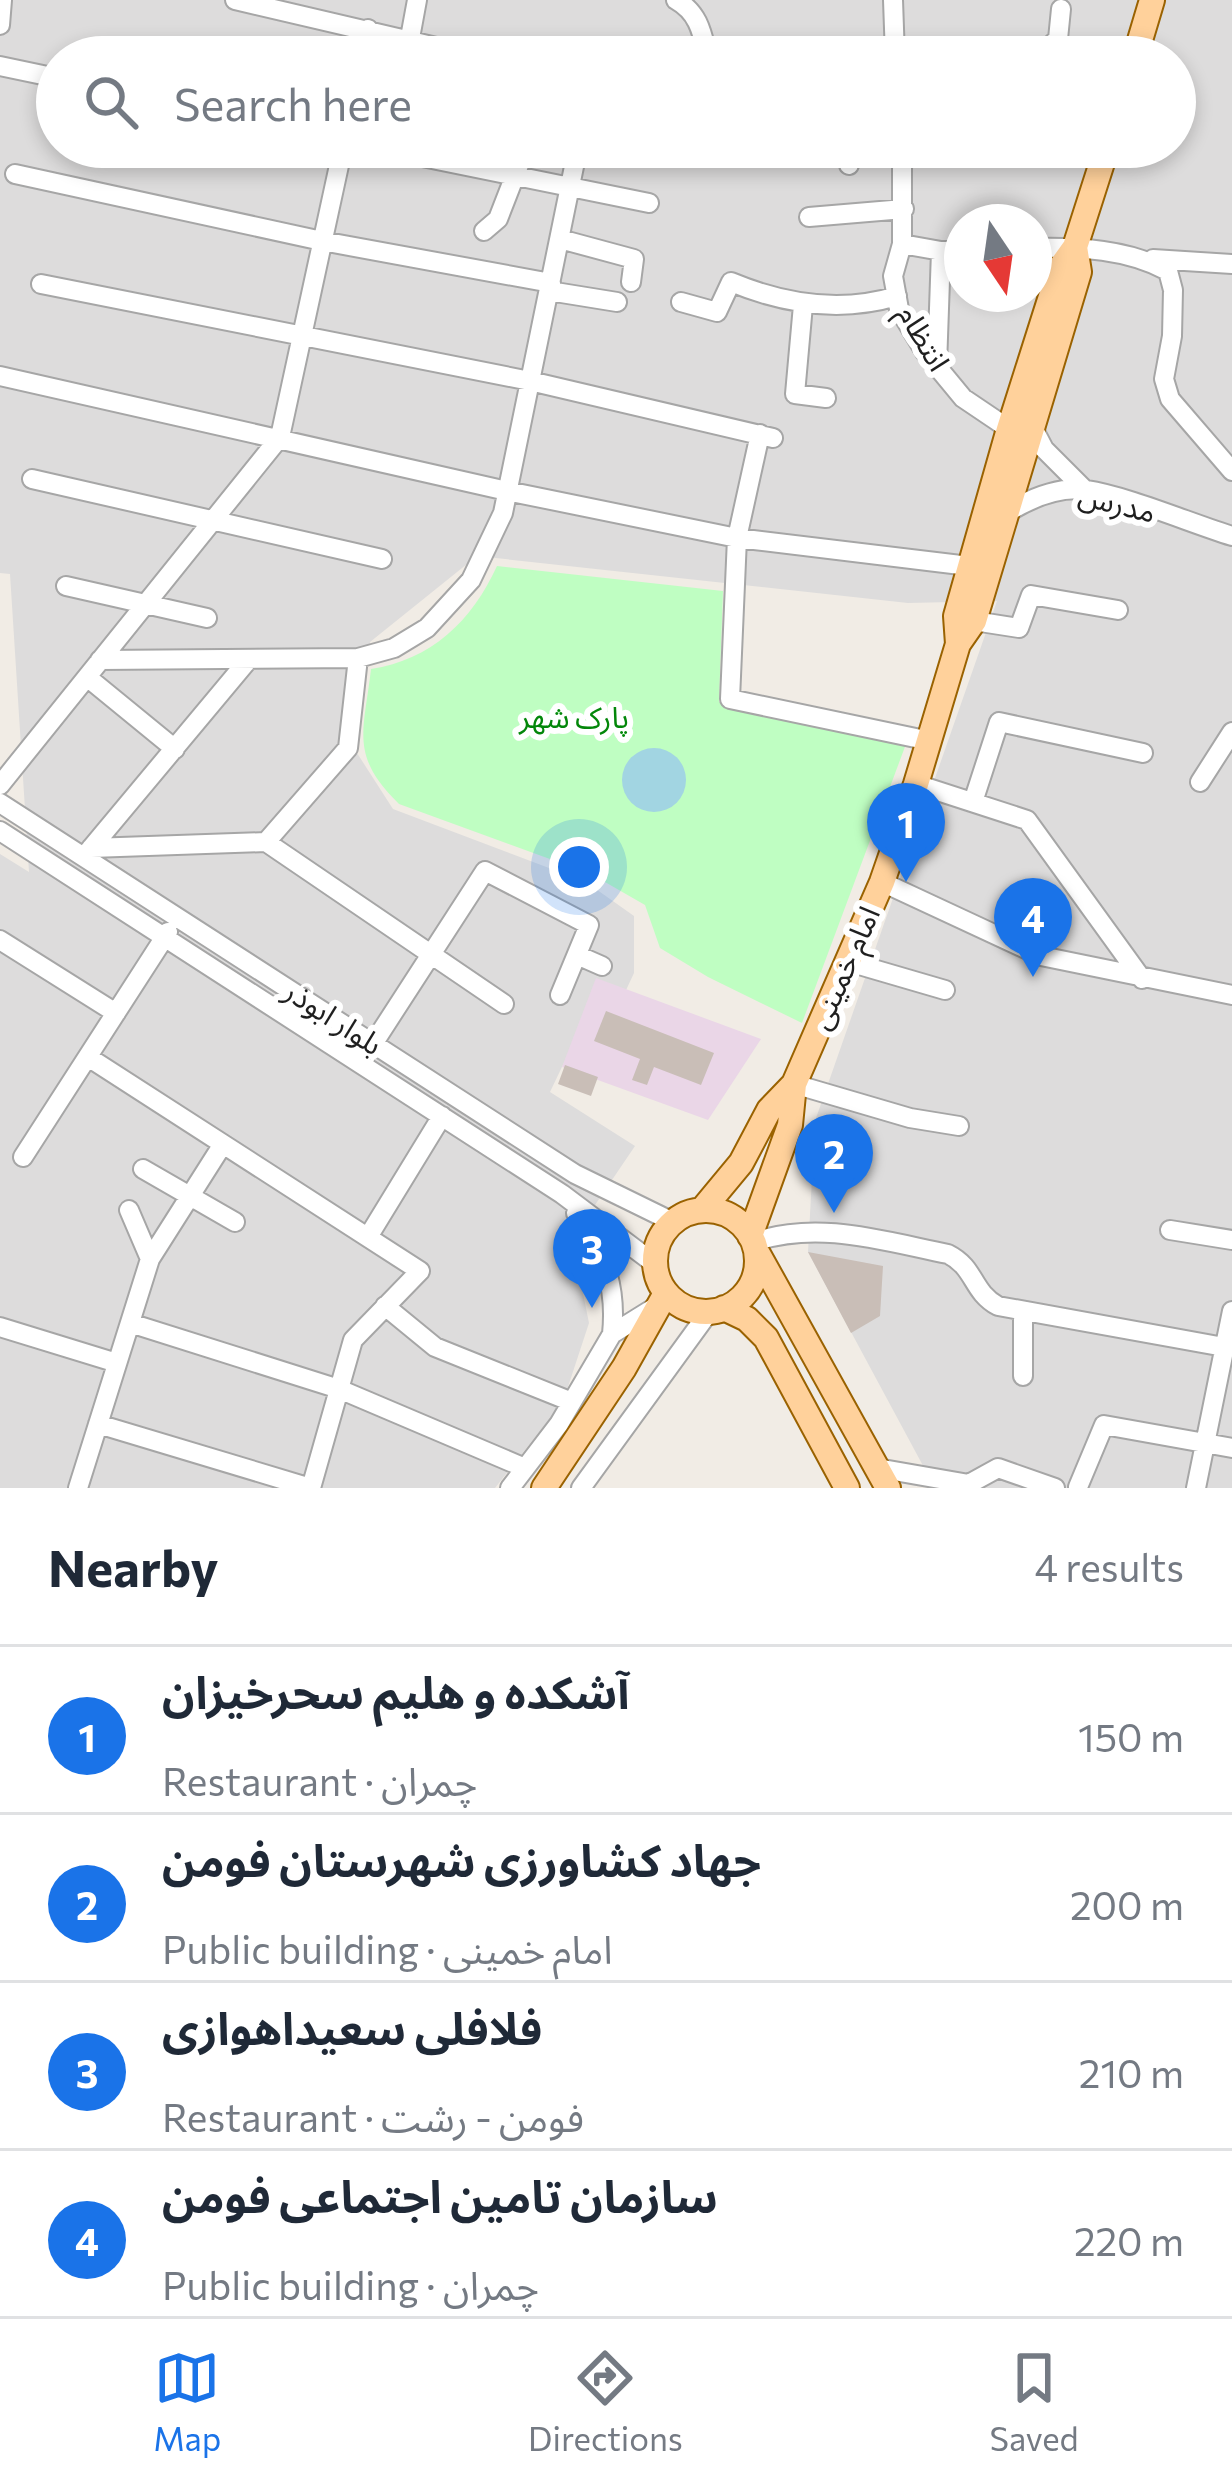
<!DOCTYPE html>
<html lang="en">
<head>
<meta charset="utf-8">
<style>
  body { margin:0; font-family:Commissioner,"Noto Sans Arabic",sans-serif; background:#f6f6f7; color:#1f2937 }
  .compass { position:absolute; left:944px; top:204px; width:108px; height:108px; border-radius:50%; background:#fff; box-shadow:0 6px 18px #0003; rotate:167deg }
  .you { position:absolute; left:579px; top:867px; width:42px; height:42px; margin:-30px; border:9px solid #fff; border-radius:50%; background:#1a73e8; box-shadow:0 0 0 18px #1a73e833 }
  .badge { display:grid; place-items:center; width:78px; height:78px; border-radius:50%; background:#1a73e8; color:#fff; font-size:39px; font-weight:700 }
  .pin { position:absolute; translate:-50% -99px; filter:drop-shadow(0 3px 6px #0008) }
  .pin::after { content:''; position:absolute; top:63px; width:42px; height:36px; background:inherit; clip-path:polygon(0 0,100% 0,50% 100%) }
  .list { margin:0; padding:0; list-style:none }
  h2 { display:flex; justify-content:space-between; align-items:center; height:156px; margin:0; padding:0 48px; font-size:51px }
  h2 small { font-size:39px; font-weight:400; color:#747a83 }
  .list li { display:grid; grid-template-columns:78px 1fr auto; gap:36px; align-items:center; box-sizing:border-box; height:168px; padding:0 48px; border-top:3px solid #e0e1e3 }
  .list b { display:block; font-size:45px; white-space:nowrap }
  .list p { margin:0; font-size:39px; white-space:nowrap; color:#747a83 }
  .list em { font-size:39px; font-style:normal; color:#747a83 }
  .icon { flex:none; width:66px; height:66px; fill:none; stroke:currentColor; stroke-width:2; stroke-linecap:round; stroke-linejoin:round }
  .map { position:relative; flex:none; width:1232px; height:1488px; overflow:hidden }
  .search { position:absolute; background:#fff; box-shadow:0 6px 18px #0003; left:36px; right:36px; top:36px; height:132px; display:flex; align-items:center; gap:30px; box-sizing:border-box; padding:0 42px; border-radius:66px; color:#747a83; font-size:45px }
  .sheet { height:828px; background:#fff }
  nav { display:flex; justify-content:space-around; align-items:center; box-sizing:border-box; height:168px; border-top:3px solid #e0e1e3; background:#fff; font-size:33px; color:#747a83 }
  nav a { display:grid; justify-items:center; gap:6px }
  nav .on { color:#1a73e8 }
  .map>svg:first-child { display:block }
  .residential { fill:#dddcdc; fill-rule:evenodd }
  .industrial { fill:#ead6e7 }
  .park { fill:#bffec2 }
  .water { fill:#a2d5e2 }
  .building { fill:#c9beb7 }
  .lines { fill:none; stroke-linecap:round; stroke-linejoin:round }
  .minor-casing { stroke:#a6a6a6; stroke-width:22 }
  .major-casing { stroke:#9a6200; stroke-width:28 }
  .minor { stroke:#fff; stroke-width:18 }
  .major { stroke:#ffd19b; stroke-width:24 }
  .labels { text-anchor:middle; stroke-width:12; stroke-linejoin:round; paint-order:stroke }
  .street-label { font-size:30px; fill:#1f1f1f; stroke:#fff }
  .park-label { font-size:30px; fill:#03870a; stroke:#fff }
</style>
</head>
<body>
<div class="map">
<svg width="1232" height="1488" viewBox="0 0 1232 1488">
  <rect width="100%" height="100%" fill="#f1ece5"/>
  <path class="residential" d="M0,0h1232v1488h-297l-127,-236 7,-131 182,-520 -89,2 -431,-47 -107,86 -13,111 36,56 193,73 48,34v57l-14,30 -26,-3 -44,92 85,54 -63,93 17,84 -26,79 -68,86h-495v-634l29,18 -19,-298 -10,-1zM57,57h1118v90h-1118zM962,222h72v72h-72z"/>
  <path class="industrial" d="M596,978l165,61 -53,81 -146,-53z"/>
  <path class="park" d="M497,566l226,25 -4,111 187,42 -104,279 -94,-46 -48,-29 -15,-43 -54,-31 -192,-70c-50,-49 -35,-72 -28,-135 60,-9 101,-48 126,-103z"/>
  <path class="water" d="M622 780a32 32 0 1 1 64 0a32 32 0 1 1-64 0Z"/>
  <path class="building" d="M606,1011l108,42 -13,32 -47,-18 -7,18 -15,-5 8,-21 -46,-18z
    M565,1065l33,12 -7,19 -33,-12z
    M808,1252l75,14 -3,50 -29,17z"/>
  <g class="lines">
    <g class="minor-casing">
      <path id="minor" d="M235,0l244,57
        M676,0c23,13 26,33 32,57
        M893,0l2,57
        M0,25l2,-25
        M410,38l7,-38
        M362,57l6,-28
        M983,57v-6
        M1049,57v-10l9,-8 3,-30
        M0,66l57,12
        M373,147l276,56
        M845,147l4,18
        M902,147v97l-9,32 6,33 26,43 38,46 46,31
        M15,174l307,67 229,42
        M809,217l95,-8
        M484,231l14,-12 28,-72
        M560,239l74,20 -3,23
        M902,244l39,7h21
        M1034,248c46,-1 93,1 134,23l5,19 -1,46 -8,43 6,20 62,72
        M1153,259l79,5
        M41,284l489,97 243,57
        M549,291l68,11
        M681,302l36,10 14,-30c53,22 110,31 166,14
        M803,305l-8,89 31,4
        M937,366l4,-115
        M0,376l507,115 230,47 232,28
        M1032,426l12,23 41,41
        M760,434l-23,104 -7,161 200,42
        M32,479l350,80
        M1005,514c24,-15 52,-28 81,-24 41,6 104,33 146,46
        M66,586l141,32
        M974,621l45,7 12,-33 87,15
        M100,660l258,-2 36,-10 33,-20 44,-48 32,-67 75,-366
        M87,677l88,72
        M1200,782l32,-50
        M916,784l111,36 115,159
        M0,785l280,-348 63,-290
        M973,802l26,-80 144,31
        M0,803l575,371 98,48
        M0,831l562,363 93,70
        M266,842l82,-94 10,-90
        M91,848l175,-6 238,162
        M87,853l162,-194
        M882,882l159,74 191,39
        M0,940l116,73
        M577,955l25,11
        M849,962l96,28
        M373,1044l112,-173 104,54 -29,70
        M88,1057l332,214 -67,69 -42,148 -213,-64
        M794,1084l116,34 49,8
        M23,1157l145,-225
        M143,1169l92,53
        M129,1210l21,49
        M576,1213c28,38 41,73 36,121
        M1170,1230l62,10
        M368,1237l74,-121
        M754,1242c64,-22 129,-1 194,12 28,14 23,37 50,52l226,41
        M385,1306l50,41 137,55
        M130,1323l209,66 186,79
        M0,1327l117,36
        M1023,1376v-64
        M877,1468l92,16 29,-16 57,20
        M1078,1487l26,-62 128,23
        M78,1488l72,-229 73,-115
        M510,1488l49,-64 53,-90 45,-28
        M581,1488l128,-176
        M1196,1488l36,-177"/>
    </g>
    <g class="major-casing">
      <path id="major" d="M1135,57l17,-57
        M958,644l16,-23 105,-349 -4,-25
        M702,1210l39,-47 28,-53 25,-26
        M655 1261a51 51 0 1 1 102 0a51 51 0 1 1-102 0Z
        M750,1236l40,-111 4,-41 88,-202 34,-98 42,-140 -2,-28 53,-187 51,-161 15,-21 32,-100
        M758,1254l130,234
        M724,1308l23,11 19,19 81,150
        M544,1488l80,-120 42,-75"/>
    </g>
    <use href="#minor" class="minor"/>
    <use href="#major" class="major"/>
  </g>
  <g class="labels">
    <g class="street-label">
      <text transform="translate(923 338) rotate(59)" y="10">انتظام</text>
      <text transform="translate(1117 504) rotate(14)" y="10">مدرس</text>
      <text transform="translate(845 968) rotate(-66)" y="10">امام خمینی</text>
      <text transform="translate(333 1018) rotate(33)" y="10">بلوار ابوذر</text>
    </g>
    <g class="park-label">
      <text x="574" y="728">پارک شهر</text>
    </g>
  </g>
</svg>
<svg class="compass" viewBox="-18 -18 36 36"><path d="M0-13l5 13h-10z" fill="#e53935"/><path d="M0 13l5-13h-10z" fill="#747a83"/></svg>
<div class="you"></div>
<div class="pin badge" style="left:906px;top:882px">1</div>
<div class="pin badge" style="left:834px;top:1213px">2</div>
<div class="pin badge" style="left:592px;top:1308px">3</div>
<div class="pin badge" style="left:1033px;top:977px">4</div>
<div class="search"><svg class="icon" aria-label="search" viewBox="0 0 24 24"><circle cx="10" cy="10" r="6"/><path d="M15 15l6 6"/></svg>Search here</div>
</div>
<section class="sheet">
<h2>Nearby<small>4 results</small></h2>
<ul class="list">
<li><span class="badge">1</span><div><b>آشکده و هلیم سحرخیزان</b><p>Restaurant · چمران</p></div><em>150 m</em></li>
<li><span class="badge">2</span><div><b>جهاد کشاورزی شهرستان فومن</b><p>Public building · امام خمینی</p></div><em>200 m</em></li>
<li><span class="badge">3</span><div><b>فلافلی سعیداهوازی</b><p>Restaurant · فومن - رشت</p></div><em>210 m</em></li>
<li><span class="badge">4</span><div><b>سازمان تامین اجتماعی فومن</b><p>Public building · چمران</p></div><em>220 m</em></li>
</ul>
</section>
<nav>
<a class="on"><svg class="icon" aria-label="map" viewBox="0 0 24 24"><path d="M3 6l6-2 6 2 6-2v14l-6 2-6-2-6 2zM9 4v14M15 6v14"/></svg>Map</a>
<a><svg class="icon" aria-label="directions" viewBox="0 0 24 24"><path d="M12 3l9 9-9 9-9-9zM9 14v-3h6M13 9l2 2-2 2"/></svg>Directions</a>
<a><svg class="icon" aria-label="saved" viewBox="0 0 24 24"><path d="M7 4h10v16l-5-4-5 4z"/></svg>Saved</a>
</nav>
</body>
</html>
